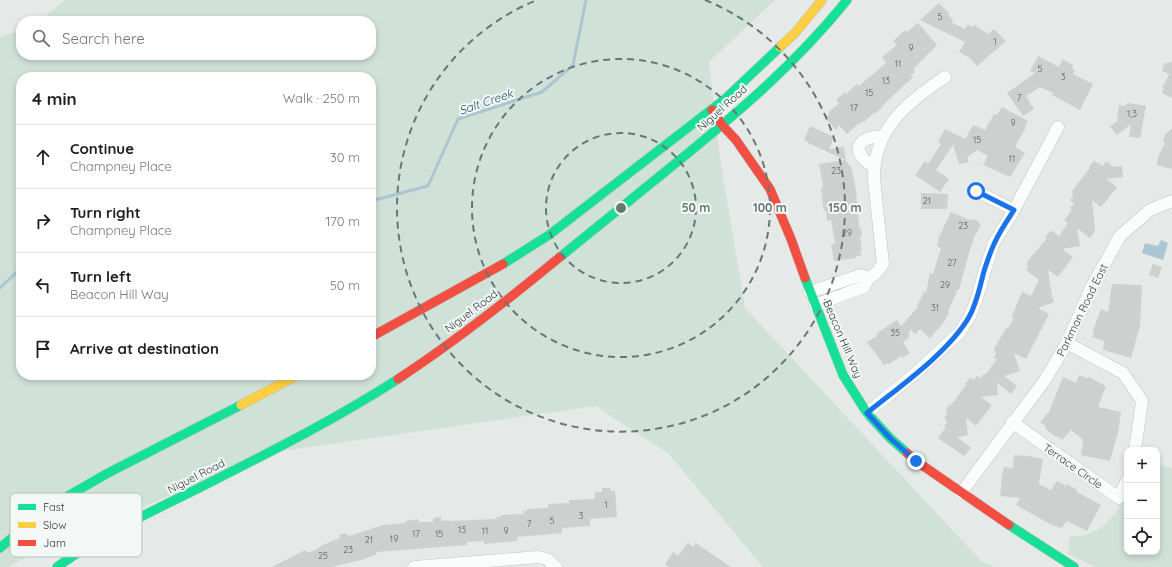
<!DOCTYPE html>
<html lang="en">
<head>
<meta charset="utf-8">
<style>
  body { margin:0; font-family:Quicksand,sans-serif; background:#f6f6f6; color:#202124 }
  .controls { position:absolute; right:12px; bottom:12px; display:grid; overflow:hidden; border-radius:8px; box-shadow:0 2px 6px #0003 }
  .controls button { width:36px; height:36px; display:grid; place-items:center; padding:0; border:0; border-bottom:1px solid #e0e0e0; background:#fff; color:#202124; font:20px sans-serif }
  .stop { position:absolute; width:12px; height:12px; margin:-9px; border:3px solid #1a73e8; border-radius:50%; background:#fff }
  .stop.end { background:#1a73e8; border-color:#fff; box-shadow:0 1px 4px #0008 }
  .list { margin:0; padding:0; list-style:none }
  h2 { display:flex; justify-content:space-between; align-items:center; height:52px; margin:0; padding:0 16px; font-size:17px }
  h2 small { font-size:13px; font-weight:400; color:#757577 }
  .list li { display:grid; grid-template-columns:26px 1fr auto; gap:12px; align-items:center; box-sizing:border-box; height:64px; padding:0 16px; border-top:1px solid #e0e0e0 }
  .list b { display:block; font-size:15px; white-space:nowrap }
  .list p { margin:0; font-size:13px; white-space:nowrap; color:#757577 }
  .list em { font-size:13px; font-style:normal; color:#757577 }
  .icon { flex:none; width:22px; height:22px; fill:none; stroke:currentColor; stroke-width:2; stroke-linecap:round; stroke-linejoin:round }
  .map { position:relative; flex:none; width:1172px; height:567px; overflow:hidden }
  .search { position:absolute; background:#fff; box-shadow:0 2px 6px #0003; left:16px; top:16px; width:360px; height:44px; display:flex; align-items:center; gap:10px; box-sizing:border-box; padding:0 14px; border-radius:16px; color:#757577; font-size:15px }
  .panel { position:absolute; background:#fff; box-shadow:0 2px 6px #0003; left:16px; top:72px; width:360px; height:308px; border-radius:16px }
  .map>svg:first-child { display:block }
  .green { fill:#d0e1d8; fill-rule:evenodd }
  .water { fill:#abc5d3 }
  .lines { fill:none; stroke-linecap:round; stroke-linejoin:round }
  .stream { stroke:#abc5d3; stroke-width:3 }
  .building { fill:#ccd1d0 }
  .street-casing { stroke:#c2c6c5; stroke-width:13 }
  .fast-casing { stroke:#bfc5c3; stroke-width:10 }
  .slow-casing { stroke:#bfc5c3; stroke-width:10 }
  .jam-casing { stroke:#bfc5c3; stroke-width:10 }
  .street { stroke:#fbfcfc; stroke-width:12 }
  .fast { stroke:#16e098; stroke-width:9 }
  .slow { stroke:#ffcf43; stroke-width:9 }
  .jam { stroke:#f24e42; stroke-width:9 }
  .route { stroke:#1a73e8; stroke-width:5 }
  .ring { fill:none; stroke:#687776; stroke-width:2; stroke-dasharray:7 5 }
  .labels { text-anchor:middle; stroke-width:4; stroke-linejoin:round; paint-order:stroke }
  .number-label { font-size:9px; fill:#506060 }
  .street-label { font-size:11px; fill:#253a39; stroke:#f3f8f7 }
  .water-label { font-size:12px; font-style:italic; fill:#26556f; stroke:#f3f8f7 }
  .key { fill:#f3f8f7; stroke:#b5bfbe; stroke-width:1 }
  .key-label { font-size:11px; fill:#253a39 }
  .centre { fill:#687776; stroke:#f3f8f7; stroke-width:2 }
  .ring-label { font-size:12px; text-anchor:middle; font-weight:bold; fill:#687776; stroke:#f3f8f7; stroke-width:4; stroke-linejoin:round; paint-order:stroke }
</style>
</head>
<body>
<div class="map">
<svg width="1172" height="567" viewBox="0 0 1172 567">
  <rect width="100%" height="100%" fill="#e5e9e8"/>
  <path class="green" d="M65,0h710l-66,62 12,104 24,142 237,254 12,5h-231l-94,-113 -73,-48 -328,47 -252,109 -7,5h-9v-530l21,-7v25h350v-34h-331zM21,77h350v298h-350z
    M1157,463l15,6v98h-76l-28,-13 2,-18c28,3 45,-20 57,-41v57h30z"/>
  <path class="water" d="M1161,240l7,3 -5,17 -21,-7 3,-10 13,3z"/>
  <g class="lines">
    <path class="stream" d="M371,201l57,-15 30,-67 84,-27 31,-27 13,-65
      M0,288l21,-20"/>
  </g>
  <path class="building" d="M939,3l10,10 -1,1 5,6 -1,3 13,6 3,-5 4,3 2,-2 15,9 5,-5 12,12 -29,25 -7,-8 -11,-6 6,-10 -45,-22z
    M918,23l19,22 -24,24 2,3 -4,3 2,2 -30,28 1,1 -8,7 -1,-1 -11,10 -1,-1 -3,3 -1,-1 -12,11 -8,-9 -3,5 -11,-12 4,-4 -1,-1 11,-10 -3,-3 9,-8 1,2 11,-10 2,2 27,-23 -4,-6 15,-12 -4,-4 12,-11 2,2z
    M1038,56l21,11 3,-8 11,6 -1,4 3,1 -2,4 20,10 -13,26 -28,-15 1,-2 -13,-6 -14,9 8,13 -11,7 -16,-23 28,-20 -5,-2z
    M1172,61v37l-10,-5 2,-4 -2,-1 7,-14 -7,-3 2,-7z
    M1128,103l18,3 -6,32 -11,-1 2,-13 -14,11 -7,-8 7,-6 2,-16 5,1z
    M1002,107l26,14 -3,5 1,1 -11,20 10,6 -15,24 -27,-12 5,-9 -11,-6 -10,7 2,5 -10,2 -6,-19 -17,25 13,9 -9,13 -25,-17 10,-14 3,3 13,-20 -3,-2 7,-13 20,10 8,-14 12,5 9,-16 3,1z
    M810,126l22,10 1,3 -4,10 15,-2 2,15h2l1,4h2l5,24 3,37 2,1 1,8 -2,1 2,14h-2l1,5h-5v2l-22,3 -3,-16 4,-1 -4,-24 -4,1 -1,-10h-2l-3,-21 2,-6 -4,-20 26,-4 -37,-17 1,-1 -5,-2z
    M1172,128v41l-15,-4 1,-8 7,-14 -2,-2 1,-5z
    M1094,161l9,5 3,-5 8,6 8,-1 1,11 -17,2 11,8 -16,20 -9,-7 3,31 -5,7 -13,-10 3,18 -18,3 11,8 -15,20 -10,-7 4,26 2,6 -16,6 11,6 -23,45 -12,-6 6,18 -16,5 13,10 -6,8 -14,-11 1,12 -17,2 11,8 -16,21 -10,-8 2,17 -11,2 14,11 -7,8 -26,-18 8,-11 -2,-1 3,-4 -1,-1 1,-1 -3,-2 3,-4 -1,-5 4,-5 1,1 15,-20 -1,-1 5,-6 3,2 4,-4 3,2 4,-4 1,1 12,-16 -3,-1 2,-4 -2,-5 12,-21 3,-1 4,-7 -1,-4 10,-24 9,4 8,-16 -13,-10 2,-3 -1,-5 20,-24 -2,-1 4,-5 3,-1 7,5 9,-13 -4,-3 8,-10 -2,-2 4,-5 -4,-3 3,-4 -1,-5 18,-23 -1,-1z
    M921,193l27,1 -1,15h-26z
    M951,212l16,7 4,1 1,-1 7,3v2l2,1 -5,9h-1l-6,19 -10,37 -1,-1 -10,22 1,1 -5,10 -14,16 -10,-9 -5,5 -5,-5 -2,10 -5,3 7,11 -8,5 -1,-2 -12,8 -1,-1 -4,2 -17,-23 10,-6 -1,-2 21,-14 4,6 17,-19 -1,-1 7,-14 2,1 4,-20 3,1 8,-26 -4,-2 2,-6 -1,-1z
    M1153,264l9,3 -4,11 -9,-3z
    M1112,284l30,1 -2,41 -9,32 -28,-8 1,-9 -12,-4 2,-6h-1l8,-22 7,3z
    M1079,375l7,3 3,-1 17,9 -8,21 23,5 -3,20 -8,29 -29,-6 2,-15 -12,-10 -9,10 -5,-4 -1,1 -11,-9 1,-2 -6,-4 9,-10 14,-35 13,6z
    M1014,455l9,1v-1l20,4 -4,25 12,6 6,-9 9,5 1,-2 9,5 1,3 24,13 -14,26 -20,-10 -6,7 -9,-3 -36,-20 4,-7 -20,-2 2,-20 2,-9 9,1z
    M602,488h8l1,3h4l2,26 -27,2v7l-28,2v5l-45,4v4l-21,2 -12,1v-3l-17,1v3l-91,7 1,2 -16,6 -29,7h-60l33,-17 3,3 11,-5 1,-2 20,-8 -1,-3 6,-2 4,3 34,-11 23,-2 -1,-2 13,-2 1,3h14v-4l8,-1v4l8,-1v1l48,-2 -1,-2h5v-2l23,-1 -1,-3h4v-2l21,-1v-4l21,-1v-3l26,-1v-7h7z
    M688,542l5,5 3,-4 35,24h-62l-4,-3 8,-12 5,4z"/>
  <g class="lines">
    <g class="street-casing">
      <path id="street" d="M874,167c-25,-16 -17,-30 9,-31
        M976,191l38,19
        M810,292l51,-17 8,3
        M815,305l49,-18 5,-9 7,-5 7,-9 -9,-85c-1,-49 33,-77 71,-102
        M1067,343l56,30 19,28 -7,49
        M867,413l50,-41 43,-40 10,-16 7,-18 8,-28 9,-27 20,-33 44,-83
        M1012,422l107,76 8,-18
        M961,493l84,-113 22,-37 25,-57 28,-50 30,-26 22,-9
        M414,567l124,-10 9,2 9,8"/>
    </g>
    <g class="fast-casing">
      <path id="fast" d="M560,257c37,-30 74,-60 111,-90 63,-51 125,-103 176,-167
        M503,264l46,-29 176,-136 55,-52
        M805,278l38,97 24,38 23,25 17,15
        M1009,525l65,42
        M0,548l47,-40 61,-35 133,-68
        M57,567c43,-31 91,-54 138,-77 69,-35 138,-69 203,-111"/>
    </g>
    <g class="slow-casing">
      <path id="slow" d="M780,47l15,-14 27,-33
        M241,405l57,-30"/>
    </g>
    <g class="jam-casing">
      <path id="jam" d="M712,110l10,15 14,15 34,49 21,50 14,39
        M371,337l132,-73
        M398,379c56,-37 110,-79 162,-122
        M907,453l9,8 93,64"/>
    </g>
    <use href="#street" class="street"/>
    <use href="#fast" class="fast"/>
    <use href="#slow" class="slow"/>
    <use href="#jam" class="jam"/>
  </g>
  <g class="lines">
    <path class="route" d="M916,461l-26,-23 -23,-25c32,-26 81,-60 102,-96 9,-16 11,-33 16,-49 3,-9 6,-18 10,-26 5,-11 12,-21 19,-32l-38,-19"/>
  </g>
  <g class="ring">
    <circle cx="621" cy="208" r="75"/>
    <circle cx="621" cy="208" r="149"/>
    <path d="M705 0A224 224 0 1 1 537 0"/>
  </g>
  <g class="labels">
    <g class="number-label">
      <text x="940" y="20">5</text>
      <text x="995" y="45">1</text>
      <text x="911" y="51">9</text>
      <text x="898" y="67">11</text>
      <text x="1040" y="72">5</text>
      <text x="1063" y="80">3</text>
      <text x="886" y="84">13</text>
      <text x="869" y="96">15</text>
      <text x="1019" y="101">7</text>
      <text x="854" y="111">17</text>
      <text x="1132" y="117">1,3</text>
      <text x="1013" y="126">9</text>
      <text x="977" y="143">15</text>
      <text x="1012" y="162">11</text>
      <text x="836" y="174">23</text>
      <text x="927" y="204">21</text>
      <text x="963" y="229">23</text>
      <text x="847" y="236">29</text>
      <text x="952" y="266">27</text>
      <text x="945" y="288">29</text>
      <text x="935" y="311">31</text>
      <text x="895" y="336">35</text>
      <text x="606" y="508">1</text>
      <text x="581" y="519">3</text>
      <text x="552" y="524">5</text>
      <text x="529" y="527">7</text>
      <text x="462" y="533">13</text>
      <text x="485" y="534">11</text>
      <text x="506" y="534">9</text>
      <text x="416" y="537">17</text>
      <text x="439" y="537">15</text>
      <text x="394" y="542">19</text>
      <text x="369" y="543">21</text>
      <text x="348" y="553">23</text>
      <text x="323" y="559">25</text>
    </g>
    <g class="street-label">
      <text transform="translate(722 108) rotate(-42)" y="4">Niguel Road</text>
      <text transform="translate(1082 310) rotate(-64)" y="4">Parkman Road East</text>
      <text transform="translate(471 311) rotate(-37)" y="4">Niguel Road</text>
      <text transform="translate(843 339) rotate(67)" y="4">Beacon Hill Way</text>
      <text transform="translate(1073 466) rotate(35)" y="4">Terrace Circle</text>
      <text transform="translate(196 476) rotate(-27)" y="4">Niguel Road</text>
    </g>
    <g class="water-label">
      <text transform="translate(486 102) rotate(-19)" y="4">Salt Creek</text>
    </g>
  </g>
  <rect x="10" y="493" width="132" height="64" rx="6" class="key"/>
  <rect x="18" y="504" width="18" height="6" fill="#16e098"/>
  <rect x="18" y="522" width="18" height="6" fill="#ffcf43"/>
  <rect x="18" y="540" width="18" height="6" fill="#f24e42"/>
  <g class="key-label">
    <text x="43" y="511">Fast</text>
    <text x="43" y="529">Slow</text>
    <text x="43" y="547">Jam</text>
  </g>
  <circle cx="621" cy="208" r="6" class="centre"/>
  <g class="ring-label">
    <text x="696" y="212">50 m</text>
    <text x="770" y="212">100 m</text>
    <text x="845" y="212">150 m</text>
  </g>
</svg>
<div class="controls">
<button>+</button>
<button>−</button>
<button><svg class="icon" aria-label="locate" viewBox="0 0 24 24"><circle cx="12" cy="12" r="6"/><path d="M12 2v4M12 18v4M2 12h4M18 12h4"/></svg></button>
</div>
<div class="stop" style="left:976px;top:191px"></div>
<div class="stop end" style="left:916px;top:461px"></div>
<div class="search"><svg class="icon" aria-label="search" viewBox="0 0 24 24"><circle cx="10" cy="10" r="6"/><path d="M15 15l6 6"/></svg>Search here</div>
<section class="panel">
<h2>4 min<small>Walk · 250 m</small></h2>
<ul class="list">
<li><svg class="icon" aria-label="ahead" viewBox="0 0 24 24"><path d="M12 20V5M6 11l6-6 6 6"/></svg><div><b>Continue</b><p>Champney Place</p></div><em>30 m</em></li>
<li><svg class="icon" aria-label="right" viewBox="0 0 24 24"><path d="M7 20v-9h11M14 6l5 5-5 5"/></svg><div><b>Turn right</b><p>Champney Place</p></div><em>170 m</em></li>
<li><svg class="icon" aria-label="left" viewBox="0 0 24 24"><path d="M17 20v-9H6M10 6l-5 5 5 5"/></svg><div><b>Turn left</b><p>Beacon Hill Way</p></div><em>50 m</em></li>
<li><svg class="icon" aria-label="arrive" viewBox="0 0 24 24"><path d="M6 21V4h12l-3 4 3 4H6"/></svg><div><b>Arrive at destination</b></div></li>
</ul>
</section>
</div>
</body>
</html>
